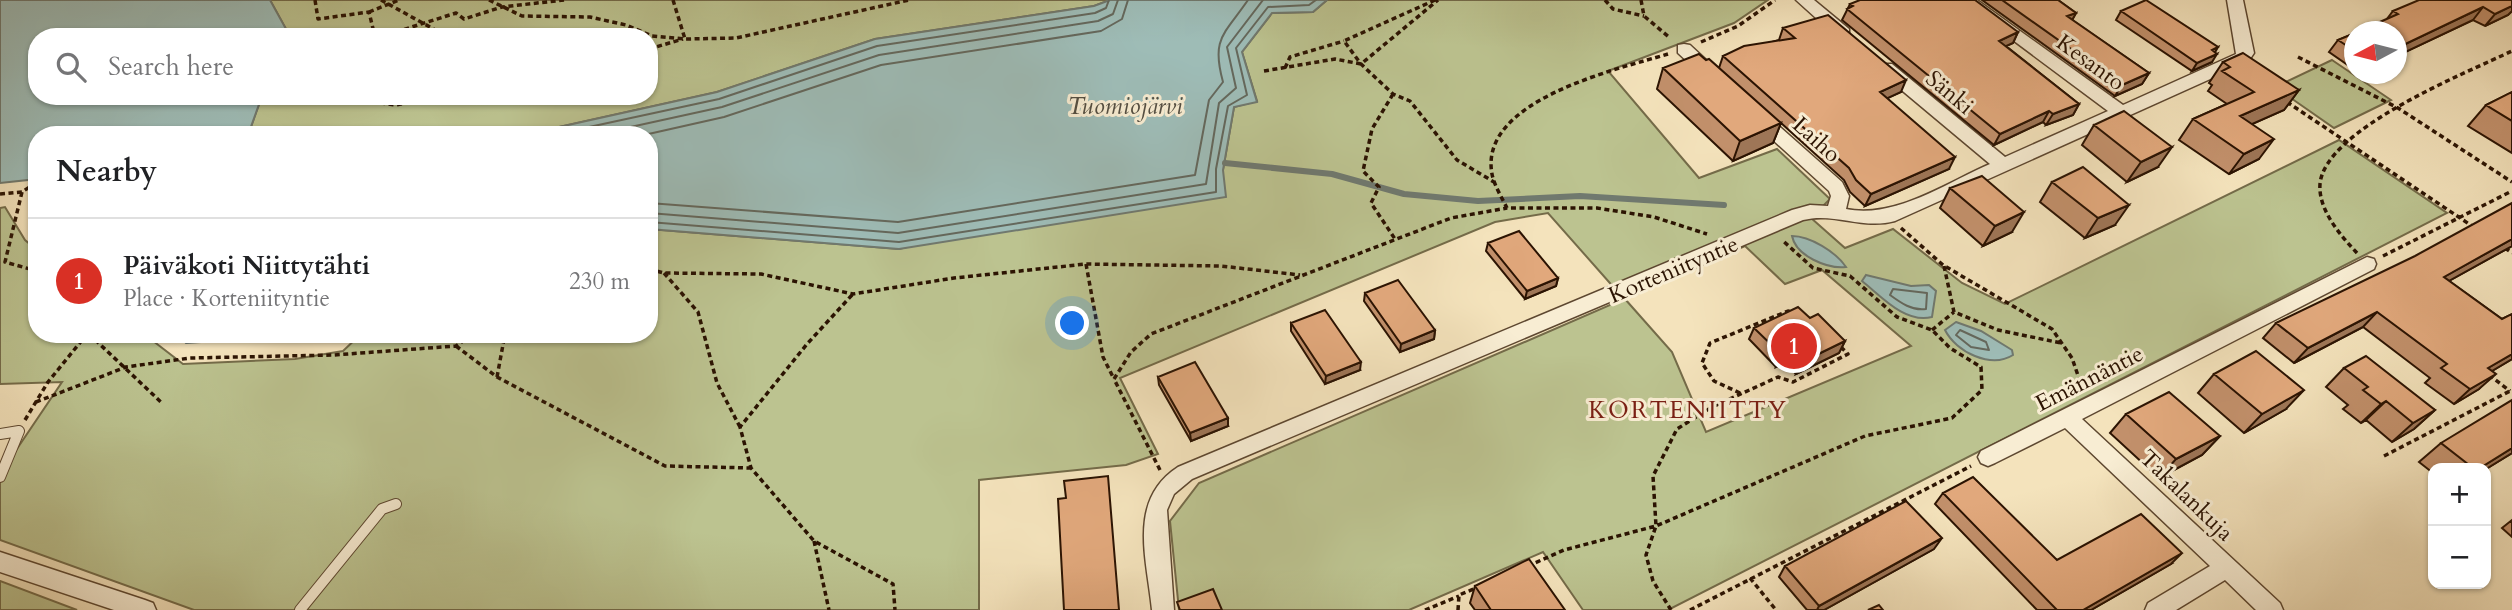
<!DOCTYPE html>
<html lang="en">
<head>
<meta charset="utf-8">
<style>
  body { margin:0; font-family:Cardo,serif; background:#f6f6f6; color:#202124 }
  .controls { position:absolute; right:21px; bottom:21px; display:grid; overflow:hidden; border-radius:14px; box-shadow:0 2px 5px #0004 }
  .controls button { width:63px; height:63px; display:grid; place-items:center; padding:0; border:0; border-bottom:2px solid #e0e0e0; background:#fff; color:#202124; font:35px sans-serif }
  .compass { position:absolute; left:2344px; top:21px; width:63px; height:63px; border-radius:50%; background:#fff; box-shadow:0 2px 5px #0004; rotate:263deg }
  .you { position:absolute; left:1073px; top:324px; width:24px; height:24px; margin:-18px; border:5px solid #fff; border-radius:50%; background:#1a73e8; box-shadow:0 0 0 10px #1a73e833 }
  .badge { display:grid; place-items:center; width:46px; height:46px; border-radius:50%; background:#d93025; color:#fff; font-size:23px; font-weight:700 }
  .pin { position:absolute; translate:-50% -50%; border:4px solid #fff; box-shadow:0 2px 7px #0006 }
  .list { margin:0; padding:0; list-style:none }
  h2 { display:flex; justify-content:space-between; align-items:center; height:91px; margin:0; padding:0 28px; font-size:30px }
  h2 small { font-size:23px; font-weight:400; color:#757577 }
  .list li { display:grid; grid-template-columns:46px 1fr auto; gap:21px; align-items:center; box-sizing:border-box; height:126px; padding:0 28px; border-top:2px solid #e0e0e0 }
  .list b { display:block; font-size:26px; white-space:nowrap }
  .list p { margin:0; font-size:23px; white-space:nowrap; color:#757577 }
  .list em { font-size:23px; font-style:normal; color:#757577 }
  .icon { flex:none; width:38px; height:38px; fill:none; stroke:currentColor; stroke-width:2; stroke-linecap:round; stroke-linejoin:round }
  .map { position:relative; flex:none; width:2512px; height:610px; overflow:hidden }
  .search { position:absolute; background:#fff; box-shadow:0 2px 5px #0004; left:28px; top:28px; width:630px; height:77px; display:flex; align-items:center; gap:18px; box-sizing:border-box; padding:0 24px; border-radius:28px; color:#757577; font-size:26px }
  .panel { position:absolute; background:#fff; box-shadow:0 2px 5px #0004; left:28px; top:126px; width:630px; height:217px; border-radius:28px }
  .map>svg:first-child { display:block }
  .green { fill:#bcc390; stroke:#746b49; stroke-width:2; fill-rule:evenodd }
  .water { fill:#9ebdb8; stroke:#70796f; stroke-width:2 }
  .lines { fill:none; stroke-linecap:round; stroke-linejoin:round }
  .shore { stroke:#64685d; stroke-width:2 }
  .stream { stroke:#70796f; stroke-width:6 }
  .service-casing { stroke:#5d4730; stroke-width:12 }
  .minor-casing { stroke:#5d4730; stroke-width:3 }
  .path { stroke:#2b1302; stroke-width:3.5; stroke-dasharray:5 3.5; stroke-linecap:butt }
  .service { stroke:#f8edd3; stroke-width:10 }
  .minor { fill:#f8edd3; fill-rule:evenodd }
  .wall { fill:#c2906b; stroke:#2b1302; stroke-width:2 }
  .shaded-wall { fill:#9e7657; stroke:#2b1302; stroke-width:2 }
  .building { fill:#e1a87c; stroke:#2b1302; stroke-width:2 }
  .labels { text-anchor:middle; stroke-width:6; stroke-linejoin:round; paint-order:stroke }
  .street-label { font-size:23px; fill:#2b1302; stroke:#f8edd3 }
  .water-label { font-size:24px; font-style:italic; fill:#534e42; stroke:#f8edd3 }
  .neighbourhood-label { font-size:24px; letter-spacing:2px; fill:#7a1f14; stroke:#f8edd3 }
</style>
</head>
<body>
<div class="map">
<svg width="2512" height="610" viewBox="0 0 2512 610">
  <rect width="100%" height="100%" fill="#f4e3bc"/>
  <filter id="stains"><feTurbulence type="fractalNoise" baseFrequency=".00286" numOctaves="4"/><feColorMatrix values="0 0 0 0 .2 0 0 0 0 .09 0 0 0 0 .02 0 0 0 .5 -.17"/></filter>
  <radialGradient id="worn" r=".72"><stop offset=".6" stop-color="#630" stop-opacity="0"/><stop offset="1" stop-color="#630" stop-opacity=".3"/></radialGradient>
  <path class="green" d="M270,0h840l-16,6 -219,33 -158,53 -194,43h-275l14,-39h387v-59h-366l3,-8z
    M1327,0h441l-34,23 -126,48 91,107 78,-29 53,50 -19,19 34,30 48,-19 69,54 43,21 334,-164 108,73 -779,397h-85l-40,-58 -134,58h-230l-9,-89 29,-38 425,-184 -76,-86 -53,9 -375,156 38,76 -32,11 -147,15v130h-785l-194,-70v-66l62,-92 -62,2v-176l5,-1 20,33 12,10v84h107l39,30 112,-5 48,-8 18,-17h288v-105l250,20 324,-79 11,-63 23,-6 -15,-49 30,-39 41,-1zM1745,246l40,38 37,-14 89,76 -205,86 -34,-80 -47,-53z
    M2332,60l59,40 -57,28 -59,-41z
    M0,581l77,29h-77z"/>
  <path class="water" d="M0,0h270l16,29 -3,8h-246v59h225l-14,39h-211v44l-37,4z
    M1110,0h217l-14,12 -41,1 -30,39 15,50 -23,5 -11,63 3,27 -327,52 -250,-20v-94h-126l194,-43 158,-53 219,-33z
    M1792,236c18,0 44,16 54,31 -19,2 -50,-11 -54,-31z
    M1866,275l45,11 18,-1 7,6 -4,26c-27,7 -51,-21 -70,-36z
    M1956,322l25,9 31,19 1,5c-22,14 -57,-3 -68,-25z
    M178,334h148l-140,9z"/>
  <g class="lines">
    <path class="shore" d="M552,135l167,-36 158,-53 218,-33 11,-5 3,-8
      M594,135l128,-28 157,-52 219,-34 15,-7 5,-14
      M644,135l80,-18 157,-52 220,-34 21,-12 6,-19
      M649,203l249,19 297,-47 14,-75 14,-18c-12,-44 1,-47 25,-82
      M649,213l249,20 308,-49 13,-81 17,-15 -9,-41 36,-47
      M649,222l250,20 317,-50v-23l12,-63 19,-11 -11,-47 32,-41 41,-2 7,-5
      M1893,289l34,4 -1,16c-14,2 -25,-6 -36,-14z
      M1960,330l26,12 3,8 -18,-3 -15,-12z"/>
    <path class="stream" d="M1225,163l107,11 72,20 74,7 102,-5 144,9"/>
    <g class="service-casing">
      <path id="service" d="M0,434l19,-3 -19,46
        M300,610l82,-101 14,-5"/>
    </g>
    <g class="minor-casing">
      <path id="minor" d="M1796,0h18l35,29v8h-12z
        M1959,0h18l146,105 113,-51 -9,-54h16l11,53 -6,9 -353,159c-32,9 -61,-9 -92,-1l-611,259 -18,15 -7,16 7,100h-22c-5,-51 -25,-110 26,-143l614,-257 18,-5 18,1 3,-10 -2,-5 -78,-71 -3,-4 3,-4h12l79,70 7,14 -3,13c49,10 100,-26 144,-45l-110,-92 -2,-4 2,-4h12l113,93 103,-46z
        M1684,44l6,1 28,26 2,4 -2,4h-12l-28,-26v-8z
        M2367,257l7,2 2,5 -2,5 -292,150 198,184 3,7h-27l-31,-30 -49,30h-31l3,-7 62,-37 -145,-138 -70,35 -7,3 -7,-3 -3,-6 3,-6z
        M0,552l145,48 8,3 3,7h-42l-114,-38z"/>
    </g>
    <path class="path" d="M315,0l3,19 51,-7 6,25
      M381,0l67,37
      M489,0l33,16 68,1 36,8 26,11 33,3 51,-1 173,-38
      M673,0l12,39
      M1435,0l-91,41 17,23 32,30 17,7 47,59 37,22
      M1605,0l8,9 31,7
      M1641,0l3,16 26,22
      M369,12l30,-12
      M380,37l76,-24 8,6 38,-12 62,-7
      M1701,42l37,-16 37,-26
      M649,49l34,-10
      M1668,54c-50,15 -190,46 -176,120 2,11 10,24 15,34h90l57,9 53,17
      M2298,57l100,51 114,74
      M1285,68l5,-11 54,-16
      M1264,71l71,-12 26,5 77,-64
      M1393,94l-21,35 -9,42 16,16 -8,16 24,36
      M358,96l1,4 36,5 53,-9
      M2287,102l188,126
      M22,192l-17,70 32,9
      M0,194l22,-2 15,-10
      M1901,228l42,37 109,64 20,29 11,32
      M2505,248l7,5
      M2357,253c-16,-17 -39,-43 -37,-69 5,-55 146,-111 192,-133
      M2383,256l129,-65
      M1086,264l17,93 11,22
      M1944,266l10,46 44,18 63,13
      M649,269l15,4 97,1 92,20 101,-16 132,-14 135,2 79,9
      M664,273l34,39 19,71 23,44
      M852,295l-45,49 -67,83 11,41 63,73 79,43 2,26
      M1932,330l22,-18
      M89,334l74,70
      M456,346l41,31 168,89 86,2
      M2489,375l21,16
      M497,377l8,-43
      M1740,393l-26,-12 -12,-18 8,-20 78,-32 5,1
      M36,402l90,-35 64,-9 144,-3 122,-9 17,-12
      M25,420l23,-38 39,-48
      M2384,456l128,-66
      M1160,470l-46,-91 17,-27 20,-18 300,-116 56,-10
      M814,541l15,69
      M1528,566l36,-16 92,-24 209,-90 87,-18 30,-28 -1,-23 -31,-19 -18,-18 -35,-13 -47,-41 -37,-8 -31,-28
      M1750,578l26,32
      M1425,610l34,-14
      M1458,610l1,-15 17,-7
      M1671,610l-18,-29 -7,-26 10,-29 -3,-50 24,-47 35,-22 66,-30 15,5 55,-28 -8,-8
      M1690,610l281,-144"/>
    <use href="#service" class="service"/>
    <use href="#minor" class="minor"/>
  </g>
  <path class="wall" d="M1982,0h76l18,13 -4,7 77,53 -7,11 -27,12z
    M2512,0v11l-4,4 -23,11 -12,-6 -72,34 -14,-35 6,-8z
    M1850,4l168,28 -5,11 -7,3 73,58 -6,11 -27,10 -3,-3 -49,23 -152,-125z
    M2121,11l94,41 -3,10 -20,9 -76,-51z
    M1783,28l118,64 -14,6 62,71 -84,37 -15,-14 -6,-12 -63,-57 -8,20 -40,18 -76,-72 6,-21 43,-8 13,8 4,-12 56,-16z
    M2355,33v37l-26,-18 9,-12z
    M2223,62l76,28 -15,20 -32,14 7,35 -30,15 -50,-34 14,-21 34,-15 -19,-13 4,-6 -3,-2z
    M2512,92v61l-44,-27 18,-21z
    M2094,125l64,42 -31,15 -45,-37z
    M2052,182l63,43 -30,13 -45,-36z
    M1950,188l62,44 -29,14 -43,-38z
    M1488,243l70,35 -2,8 -31,13 -39,-48z
    M2512,246l-63,35 53,38 10,-5v45l-20,12 -13,18 -25,15 -29,-21 5,-5 -67,-51 -69,36 -31,-25 13,-15z
    M1365,293l70,37 -1,9 -34,13 -36,-51z
    M1810,318l35,23 -6,12 -43,21 -11,-11 -9,4 -27,-28 5,-11z
    M1291,323l69,47 -35,14 -34,-53z
    M2344,368l91,42 -21,19 -22,13 -26,-22 -5,3 -18,-14 5,-4 -22,-18z
    M2214,374l72,35 -42,24 -46,-40z
    M1158,377l70,49 -37,15 -32,-56z
    M2126,414l94,22 -18,19 -43,23 -49,-45z
    M2441,443l71,10 -26,16v-1h-53v5l-14,-11z
    M1943,493l114,67 114,4 -80,46h-54l-102,-106z
    M2512,520v17l-10,-9z
    M1934,549l-110,61h-17l-28,-33 6,-11z
    M1475,586l90,24h-90l-5,-7z"/>
  <path class="shaded-wall" d="M2512,6v5l-4,4 -23,11 10,-12z
    M2483,7l-10,13 -72,34 -4,5v-11z
    M2076,13l-6,11 -3,-8z
    M2018,32l-5,11 -20,9 6,-11z
    M2218,47l-5,9 4,-2 -5,8 -20,9 5,-8 15,-13z
    M2149,73l-7,11 -27,12 7,-11z
    M1906,80l-5,12 -26,12 5,-12z
    M2299,90l-15,20 -59,26 15,-20z
    M2079,104l-6,11 -27,10 7,-11z
    M2049,111l-6,11 -49,23 6,-11z
    M1781,123l-8,20 -40,18 7,-20z
    M2274,139l-15,20 -30,15 15,-20z
    M2172,147l-14,20 -31,15 14,-20z
    M1955,157l-6,12 -84,37 6,-12z
    M2129,205l-14,20 -30,13 13,-20z
    M2024,212l-12,20 -29,14 12,-20z
    M2512,239v7l-83,46 15,-15z
    M1558,278l-2,8 -31,13 2,-8z
    M2377,312l-14,15 -69,36 14,-15z
    M1435,330l-1,9 -34,13 1,-8z
    M1845,341l-6,12 -43,21 6,-12z
    M1791,351l-6,12 -9,4 6,-12z
    M2512,354v5l-40,24 16,-15z
    M1361,362l-1,8 -35,14 1,-8z
    M2496,374l-17,15 -25,15 16,-15z
    M2304,390l-18,19 -42,24 18,-19z
    M2386,401l-20,19 -5,3 20,-19z
    M2435,410l-21,19 -22,13 21,-19z
    M1228,418v8l-37,15 -1,-8z
    M2220,436l-18,19 -43,23 17,-19z
    M2512,448v5l-26,16v-1h-6z
    M1942,538l-8,11 -110,61h-7l2,-4z
    M2182,553l-11,11 -80,46h-8z"/>
  <path class="building" d="M1860,0h115l43,32 -19,9 80,63 -26,10 -4,-3 -49,23 -153,-125 6,-3 -3,-2z
    M2002,0h56l18,13 -9,3 82,57 -27,12z
    M2146,0l72,47 -6,3 5,4 -20,9 -76,-52z
    M2419,0h93v6l-17,8 -12,-7 -86,41v-16h-40l41,-18 -5,-3z
    M1828,15l78,65 -26,12 75,65 -84,37 -15,-14 -7,-12 -126,-112 21,-10 51,-8 -12,-10z
    M2355,33v18l-17,-11z
    M2243,53l56,37 -59,26 34,23 -30,15 -51,-35 61,-27 -32,-21 8,-4 -7,-5z
    M1699,54l7,6 3,-1 72,64 -41,18 -77,-73z
    M2512,92v29l-26,-16z
    M2124,111l48,36 -31,15 -47,-37z
    M2083,167l46,38 -31,13 -46,-36z
    M1982,176l42,36 -29,14 -45,-38z
    M2512,203v36l-68,38 58,42 10,-5v40l-24,14 8,6 -26,15 -29,-21 6,-4 -70,-52 -69,36 -32,-25 139,-67z
    M1519,231l39,47 -31,13 -39,-48z
    M1398,280l37,50 -34,14 -36,-51z
    M1798,307l12,11 8,-4 27,27 -43,21 -11,-11 -9,4 -28,-27z
    M1325,310l36,52 -35,14 -35,-53z
    M2256,351l48,39 -42,24 -48,-40z
    M2366,356l69,54 -22,13 -27,-22 -5,3 -18,-14 5,-3 -24,-19z
    M1195,362l33,56 -38,15 -32,-56z
    M2169,392l51,44 -44,23 -50,-45z
    M2512,400v48l-32,20h-7l-32,-25z
    M1108,476l11,134h-55l-6,-111 8,-1 -2,-17z
    M1973,477l84,83 84,-46 41,39 -99,57h-26l-114,-117z
    M1906,501l36,37 -123,68 -34,-40z
    M1529,559l36,51h-74l-16,-24z
    M1213,589l9,21h-42l-3,-8z
    M1879,605l4,5h-15z"/>
  <g class="labels">
    <g class="street-label">
      <text transform="translate(2091 62) rotate(36)" y="8">Kesanto</text>
      <text transform="translate(1950 92) rotate(40)" y="8">Sänki</text>
      <text transform="translate(1817 139) rotate(42)" y="8">Laiho</text>
      <text transform="translate(1673 269) rotate(-23)" y="8">Korteniityntie</text>
      <text transform="translate(2089 378) rotate(-27)" y="8">Emännäntie</text>
      <text transform="translate(2187 495) rotate(44)" y="8">Takalankuja</text>
    </g>
    <g class="water-label">
      <text x="1125" y="114">Tuomiojärvi</text>
    </g>
    <g class="neighbourhood-label">
      <text x="1688" y="418">KORTENIITTY</text>
    </g>
  </g>
  <rect width="100%" height="100%" filter="url(#stains)"/>
  <rect width="100%" height="100%" fill="url(#worn)"/>
</svg>
<div class="controls">
<button>+</button>
<button>−</button>
</div>
<svg class="compass" viewBox="-18 -18 36 36"><path d="M0-13l5 13h-10z" fill="#e53935"/><path d="M0 13l5-13h-10z" fill="#757577"/></svg>
<div class="you"></div>
<div class="pin badge" style="left:1794px;top:346px">1</div>
<div class="search"><svg class="icon" aria-label="search" viewBox="0 0 24 24"><circle cx="10" cy="10" r="6"/><path d="M15 15l6 6"/></svg>Search here</div>
<section class="panel">
<h2>Nearby<small></small></h2>
<ul class="list">
<li><span class="badge">1</span><div><b>Päiväkoti Niittytähti</b><p>Place · Korteniityntie</p></div><em>230 m</em></li>
</ul>
</section>
</div>
</body>
</html>
